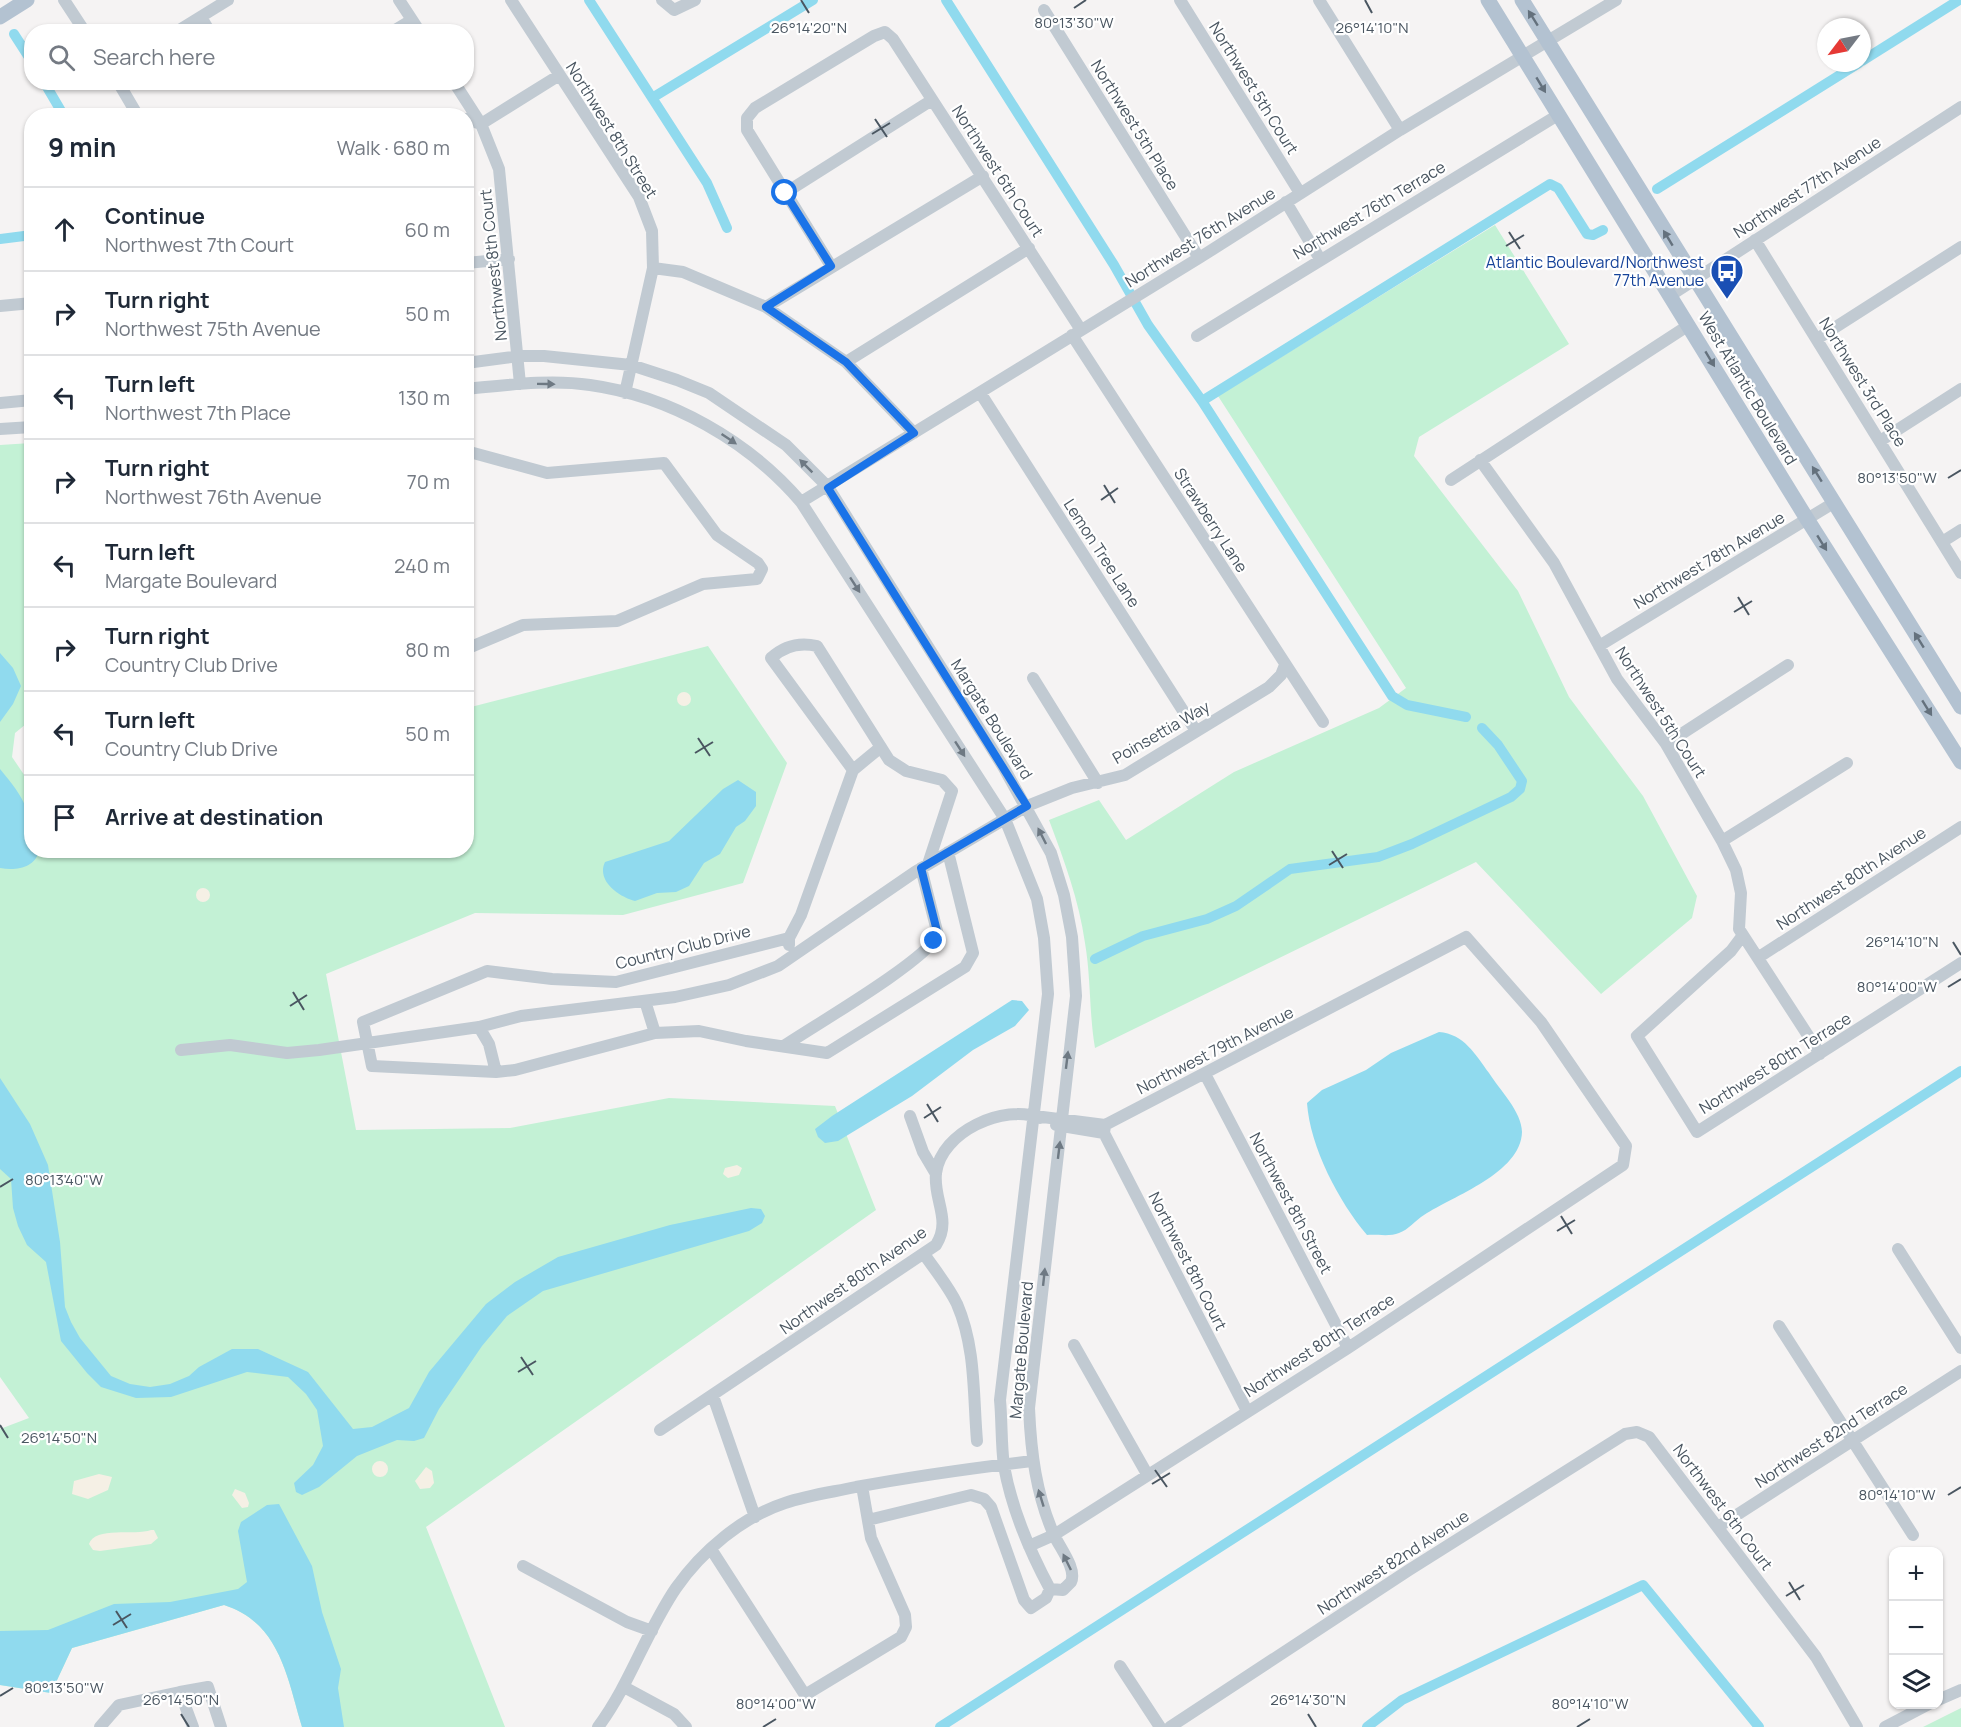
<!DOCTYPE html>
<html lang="en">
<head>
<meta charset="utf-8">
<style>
  body { margin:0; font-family:Manrope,sans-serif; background:#f6f6f7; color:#1f2937 }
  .controls { position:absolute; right:18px; bottom:18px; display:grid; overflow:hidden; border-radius:12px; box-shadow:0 2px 4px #0004 }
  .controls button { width:54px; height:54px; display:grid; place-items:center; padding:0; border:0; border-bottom:2px solid #e0e1e3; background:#fff; color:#1f2937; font:30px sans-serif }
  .compass { position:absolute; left:1817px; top:18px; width:54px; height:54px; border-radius:50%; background:#fff; box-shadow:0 2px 4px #0004; rotate:238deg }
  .stop { position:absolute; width:18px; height:18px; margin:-14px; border:4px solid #1a73e8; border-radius:50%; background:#fff }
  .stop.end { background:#1a73e8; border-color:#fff; box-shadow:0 2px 6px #0008 }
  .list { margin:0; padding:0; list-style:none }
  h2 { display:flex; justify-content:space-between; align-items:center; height:78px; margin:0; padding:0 24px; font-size:26px }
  h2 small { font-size:20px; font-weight:400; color:#747a83 }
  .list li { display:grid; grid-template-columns:39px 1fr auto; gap:18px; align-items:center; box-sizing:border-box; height:84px; padding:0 24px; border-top:2px solid #e0e1e3 }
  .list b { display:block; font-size:22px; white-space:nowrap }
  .list p { margin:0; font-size:20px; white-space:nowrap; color:#747a83 }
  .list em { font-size:20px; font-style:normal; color:#747a83 }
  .icon { flex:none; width:33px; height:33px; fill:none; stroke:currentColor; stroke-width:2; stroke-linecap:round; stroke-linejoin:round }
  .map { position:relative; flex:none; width:1961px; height:1727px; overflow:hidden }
  .search { position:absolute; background:#fff; box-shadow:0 2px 4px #0004; left:24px; top:24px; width:450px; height:66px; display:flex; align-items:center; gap:15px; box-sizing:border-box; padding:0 21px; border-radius:24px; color:#747a83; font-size:22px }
  .panel { position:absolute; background:#fff; box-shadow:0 2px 4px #0004; left:24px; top:108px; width:450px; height:750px; border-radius:24px }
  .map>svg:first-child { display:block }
  .green { fill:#c3f1d5 }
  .sand { fill:#f5f0e5 }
  .water { fill:#90daee }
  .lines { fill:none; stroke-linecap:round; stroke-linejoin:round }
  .canal { stroke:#90daee; stroke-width:10 }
  .minor { stroke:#c1cad2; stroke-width:12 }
  .major { stroke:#b3c2d1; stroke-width:15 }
  .oneway { fill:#64717d }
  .oneway2 { fill:#6e7983 }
  .route { stroke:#1a73e8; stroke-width:8 }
  .ticks { fill:none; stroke:#4a5661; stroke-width:2 }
  .labels { text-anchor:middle; stroke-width:4.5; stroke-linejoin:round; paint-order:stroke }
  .street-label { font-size:16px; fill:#4a5661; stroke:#fff }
  .transit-label { font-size:16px; fill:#164399; stroke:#fff; text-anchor:end }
  .ticks-label { font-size:15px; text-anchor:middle; fill:#4a5661; stroke:#fff; stroke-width:4.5; stroke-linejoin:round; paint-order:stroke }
</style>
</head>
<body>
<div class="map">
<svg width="1961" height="1727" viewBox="0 0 1961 1727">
  <rect width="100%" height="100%" fill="#f5f3f3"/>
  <path class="green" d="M1495,225l74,119 -150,93 -5,19 104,135 51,106 74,99 54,100 -5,22 -91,76 -125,-132 -381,186c-6,-35 -4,-70 -10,-105 -6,-43 -21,-83 -36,-123l50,-20 27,40 108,-68 145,-64 27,-20 -188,-292z
    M31,443v277l-16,13 -3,24 19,28 1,65h434l1,-142 241,-62 79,117 -44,120 -120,32 -148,-2 -149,61 30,156 154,-2 159,-30 166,8 41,104 -450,317 79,200h-203c-15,-50 -22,-104 -78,-122l-152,43 -21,45 -51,-8v-256l29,-11 -29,-41v-932z
    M1961,1708v19h-38z"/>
  <path class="sand" d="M677 699a7 7 0 1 1 14 0a7 7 0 1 1-14 0Z
    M196 895a7 7 0 1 1 14 0a7 7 0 1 1-14 0Z
    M737,1165l5,3 -3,7 -11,3 -5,-4 2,-6z
    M372 1469a8 8 0 1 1 16 0a8 8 0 1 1-16 0Z
    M426,1467l6,4 2,12 -4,5 -10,1 -5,-8z
    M99,1474l13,3 -4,13 -20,9 -16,-5 2,-13z
    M235,1489l10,4 4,10 -1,4 -6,1 -10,-13z
    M151,1530h3l4,8 -7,6 -51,7 -7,-1 -4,-6c6,-18 46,-8 62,-14z"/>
  <path class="water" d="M0,653l13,15 8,18 -8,18 -13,18z
    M0,769c25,30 32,42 32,81l7,1c-4,17 -23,20 -39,17z
    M738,780l18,12v14l-11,15 -9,6 -16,27 -16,9 -15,23 -13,6 -19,1 -22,8c-16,-4 -39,-20 -30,-39l64,-21 54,-52z
    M1012,1000l10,1 7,9 -14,16 -42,24 -61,46 -74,45 -13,2 -7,-6 -3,-8 17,-13z
    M1439,1032c25,2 36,22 50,41 10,16 33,39 33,59 -1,41 -69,64 -98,83 -8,5 -16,15 -25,18 -9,4 -23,1 -32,2 -28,-33 -57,-88 -60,-132l15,-13 44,-20 25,-17z
    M0,1078l30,46 18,41 12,77 5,65 6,15 9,16 31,38 19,8 20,3 20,-3 19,-8 10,-9 33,-18h26l50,23 45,57 19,-2 37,-19 20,-36 57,-68 29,-22 43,-25 112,-32 81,-17 10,1 4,7 -3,7 -13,8 -206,60 -36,25 -25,30 -43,63 -15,29 -10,3 -17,-1 -40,16 -38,31 -17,8 -6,-3 -2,-9 19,-18 10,-19 -6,-36 -11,-16 -18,-17 -41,-5 -76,25 -35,1 -35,-11 -14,-14 -26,-32 -15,-79 -19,-17 -9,-19 -5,-18 -2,-29 -11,-10z
    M279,1504l33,62 10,46 19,57 -3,19 6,39h-42c-15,-50 -22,-104 -78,-122l-152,43 -21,45 -51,-8v-54l48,-1 66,-26 56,-2 68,-13 9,-7 -9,-51 3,-9 26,-17z"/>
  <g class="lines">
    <path class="canal" d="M589,0l118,183 20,45
      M946,0l168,265 34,60 54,76 190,295 15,9 59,12
      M14,34l18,28
      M1862,61l97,-61
      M44,82l20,34
      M652,98l161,-98
      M1657,189l202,-126
      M0,239l32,-4
      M1202,401l348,-217 8,4 29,46 6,1 10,-5
      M1095,959l48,-23 64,-17 29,-13 54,-37 88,-12 34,-13 99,-47 9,-8 2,-8 -24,-36 -16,-17
      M940,1727l1021,-656
      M1367,1727l35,-27 241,-115 116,142"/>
    <path class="minor" d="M64,0l21,32
      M399,0l21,32
      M511,0l128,197 13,34 1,37 -28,125
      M662,0l12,10 21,-10
      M1180,0l120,193
      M1319,0l81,130
      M1044,10l155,248
      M201,17l9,15
      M176,32l52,-32
      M392,32l20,-12
      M118,82l20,34
      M454,82l27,42 18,45 21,215
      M466,119l15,5 77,-48
      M785,193l147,-93
      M1286,202l34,57
      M1755,240l206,333
      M466,263l43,-4
      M831,266l-84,-136v-12l8,-10 119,-72 11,-4 8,7 188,291
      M653,268l30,4 83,35 80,55 68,71
      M1671,295l290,-188
      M0,306l32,-3
      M766,307l217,-131
      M1072,335l251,387
      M1197,336l361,-221
      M1817,339l144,-92
      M846,362l183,-114
      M466,363l53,-7h25l87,9 46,15 32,13 77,52 42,42 176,281 47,85 13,42 8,42 4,59 -47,412c2,45 7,86 25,127 6,13 23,34 17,47l-8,8 -13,-1c-21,-39 -38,-79 -46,-123 -3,-22 -2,-45 -4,-66l48,-406 -4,-56 -7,-39 -32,-80 -204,-317c-52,-61 -131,-106 -211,-117 -40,-6 -83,0 -124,4
      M981,394l215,337
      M0,403l32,-3
      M0,429l32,-2
      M1880,441l81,-52
      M466,451l81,22 117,-10 53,72 41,28 4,6 -5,10 -54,5 -86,37 -94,4 -57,24
      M1480,460l74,103 63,116 49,65 56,97 14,29 5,23 -2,36 81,125
      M1451,480l238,-155
      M801,502l398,-244 201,-128 216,-130
      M1942,542l19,-12
      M1599,646l236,-144
      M1033,678l65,105
      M1666,744l122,-79
      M853,770l-82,-112c13,-12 29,-16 46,-12l72,114 17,11 36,9 10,11 -24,73
      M1722,841l125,-78
      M1743,935l-12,16 -94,85 60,96 264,-169
      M789,938l-173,44 -64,-3 -65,-8 -124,51 9,44 124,6 19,-2 140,-37 44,-2 47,10 81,12 138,-86 8,-14 -25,-101
      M789,945v-7l12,-23 52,-145 28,-23
      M1759,957l202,-130
      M645,1001l10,32
      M479,1027l10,17 7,28
      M784,1046c31,-21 140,-84 154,-111l-17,-67
      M181,1050l49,-5 57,8 32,-3 160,-23 42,-11 154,-19 54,-12 49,-19 137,-94 112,-66 45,-18 53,-13 144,-88 12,-12 4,-10
      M1205,1074l143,274
      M910,1116l13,36 13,22
      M1056,1125l48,8
      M1105,1126l-1,7 143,278
      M1898,1249l63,99
      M924,1254c11,16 25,33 33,50 19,44 16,91 20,137
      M1779,1326l134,209
      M1074,1345l73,129
      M713,1396l42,121
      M660,1430l276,-185c16,-25 -3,-45 0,-72 5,-41 68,-70 104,-55
      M868,1520l103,-25 13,4 7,8 33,93 7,8 15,-10 4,-9
      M1718,1527l243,-156
      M1029,1546l25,-11 294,-187 275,-183 3,-19 -85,-124 -75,-85 -361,188 -70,-9
      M711,1549l94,146 96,-58 5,-10 -1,-12 -34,-77 -9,-52
      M523,1566l104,56 25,9
      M1120,1666l40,61
      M624,1687l50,27 12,13
      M180,1692l28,-5 13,40
      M1938,1700l23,-10
      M100,1727l19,-22 61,-13 13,35
      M598,1727c32,-43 48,-95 78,-139 26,-37 66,-71 109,-85 23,-8 48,-11 71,-16 59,-11 117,-19 176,-26
      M1170,1727l239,-157 216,-136 12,-2 12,5 167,220 41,70
      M1885,1727l44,-23"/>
    <path class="major" d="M1488,0l319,519 154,243
      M1522,0l439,707
      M0,17l27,-17"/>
  </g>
  <defs><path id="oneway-solid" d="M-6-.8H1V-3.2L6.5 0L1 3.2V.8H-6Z" transform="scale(1.5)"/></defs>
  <g class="oneway">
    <use href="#oneway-solid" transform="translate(1533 18) rotate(-122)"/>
    <use href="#oneway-solid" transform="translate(1541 85) rotate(59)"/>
    <use href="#oneway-solid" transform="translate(1668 238) rotate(-121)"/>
    <use href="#oneway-solid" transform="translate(1710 359) rotate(59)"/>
    <use href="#oneway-solid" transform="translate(1817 474) rotate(-122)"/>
    <use href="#oneway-solid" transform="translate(1822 543) rotate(58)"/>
    <use href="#oneway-solid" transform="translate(1919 640) rotate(-122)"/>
    <use href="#oneway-solid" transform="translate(1927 708) rotate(58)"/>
  </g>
  <g class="oneway2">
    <use href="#oneway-solid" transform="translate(546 384) rotate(1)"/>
    <use href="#oneway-solid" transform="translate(729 439) rotate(34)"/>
    <use href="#oneway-solid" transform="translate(806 466) rotate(-135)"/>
    <use href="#oneway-solid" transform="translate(855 585) rotate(57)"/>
    <use href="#oneway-solid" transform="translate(960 749) rotate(57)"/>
    <use href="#oneway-solid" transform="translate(1042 836) rotate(-117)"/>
    <use href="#oneway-solid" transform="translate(1067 1060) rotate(-83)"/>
    <use href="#oneway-solid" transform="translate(1059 1150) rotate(-83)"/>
    <use href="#oneway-solid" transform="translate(1044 1277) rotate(-84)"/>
    <use href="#oneway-solid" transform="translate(1041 1498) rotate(-107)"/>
    <use href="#oneway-solid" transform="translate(1067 1562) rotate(-116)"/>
  </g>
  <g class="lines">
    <path class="route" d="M785,193l46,73 -65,41 80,55 68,71 -86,55 199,318 -106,62 17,67 -4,6"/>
  </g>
  <path class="ticks" d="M801,0l8,13M1365,0l7,13M1074,8l12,-8M875,119l12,18M872,134l18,-11M1509,232l11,17M1506,246l18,-11M1948,478l13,-8M1104,485l11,18M1101,500l17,-12M1738,597l11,18M1734,612l18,-11M698,738l12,18M695,753l18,-11M1332,851l11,17M1329,865l18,-11M1953,942l8,13M1948,987l13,-8M293,992l11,18M290,1006l17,-11M927,1104l11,18M924,1118l17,-11M0,1187l13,-8M1561,1216l11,18M1557,1231l18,-11M521,1357l12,18M518,1372l18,-11M0,1425l8,13M1155,1470l12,17M1152,1484l18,-11M1948,1495l13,-8M1789,1582l11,18M1786,1596l18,-11M116,1611l11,17M113,1625l18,-11M0,1696l13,-8M181,1714l8,13M1308,1714l8,13M763,1727l13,-8M1577,1727l13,-8"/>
  <defs>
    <g id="bus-pin" transform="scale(1.725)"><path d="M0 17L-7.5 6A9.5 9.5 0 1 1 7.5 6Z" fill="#1a4fb4" stroke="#fff"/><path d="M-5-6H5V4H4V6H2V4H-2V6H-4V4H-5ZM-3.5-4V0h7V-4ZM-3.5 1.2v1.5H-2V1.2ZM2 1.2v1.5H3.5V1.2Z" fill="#fff"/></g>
  </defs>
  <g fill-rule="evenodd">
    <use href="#bus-pin" x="1727" y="271"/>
  </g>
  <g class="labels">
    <g class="street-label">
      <text transform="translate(1254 88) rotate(58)" y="6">Northwest 5th Court</text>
      <text transform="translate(1135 125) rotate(58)" y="6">Northwest 5th Place</text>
      <text transform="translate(612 130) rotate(58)" y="6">Northwest 8th Street</text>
      <text transform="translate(998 171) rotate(57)" y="6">Northwest 6th Court</text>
      <text transform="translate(1807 187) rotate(-33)" y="6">Northwest 77th Avenue</text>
      <text transform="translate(1369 210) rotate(-31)" y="6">Northwest 76th Terrace</text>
      <text transform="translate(1200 237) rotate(-32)" y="6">Northwest 76th Avenue</text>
      <text transform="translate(493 265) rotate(-96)" y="6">Northwest 8th Court</text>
      <text transform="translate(1863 382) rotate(58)" y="6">Northwest 3rd Place</text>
      <text transform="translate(1748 388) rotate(59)" y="6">West Atlantic Boulevard</text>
      <text transform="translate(1211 520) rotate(57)" y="6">Strawberry Lane</text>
      <text transform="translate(1102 553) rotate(57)" y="6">Lemon Tree Lane</text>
      <text transform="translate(1709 560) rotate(-31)" y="6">Northwest 78th Avenue</text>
      <text transform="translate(1661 712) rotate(57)" y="6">Northwest 5th Court</text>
      <text transform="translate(992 719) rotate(58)" y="6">Margate Boulevard</text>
      <text transform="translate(1161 732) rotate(-30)" y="6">Poinsettia Way</text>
      <text transform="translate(1851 878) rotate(-33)" y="6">Northwest 80th Avenue</text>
      <text transform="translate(683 947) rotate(-14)" y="6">Country Club Drive</text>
      <text transform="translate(1215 1050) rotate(-27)" y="6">Northwest 79th Avenue</text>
      <text transform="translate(1775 1063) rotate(-32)" y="6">Northwest 80th Terrace</text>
      <text transform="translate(1291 1203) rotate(62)" y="6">Northwest 8th Street</text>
      <text transform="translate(1188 1261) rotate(63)" y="6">Northwest 8th Court</text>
      <text transform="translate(853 1280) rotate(-35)" y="6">Northwest 80th Avenue</text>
      <text transform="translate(1319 1345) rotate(-33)" y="6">Northwest 80th Terrace</text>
      <text transform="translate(1021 1350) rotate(-85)" y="6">Margate Boulevard</text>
      <text transform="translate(1831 1435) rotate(-33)" y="6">Northwest 82nd Terrace</text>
      <text transform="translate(1723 1507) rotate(53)" y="6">Northwest 6th Court</text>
      <text transform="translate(1393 1562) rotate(-33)" y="6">Northwest 82nd Avenue</text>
    </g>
    <g class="transit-label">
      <text x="1704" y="268">Atlantic Boulevard/Northwest<tspan x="1704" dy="18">77th Avenue</tspan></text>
    </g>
  </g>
  <g class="ticks-label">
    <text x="1074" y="28">80°13'30"W</text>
    <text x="809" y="33">26°14'20"N</text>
    <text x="1372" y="33">26°14'10"N</text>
    <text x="1897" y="483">80°13'50"W</text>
    <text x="1902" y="947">26°14'10"N</text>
    <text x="1897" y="992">80°14'00"W</text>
    <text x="64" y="1185">80°13'40"W</text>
    <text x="59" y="1443">26°14'50"N</text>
    <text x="1897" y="1500">80°14'10"W</text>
    <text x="64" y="1693">80°13'50"W</text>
    <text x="181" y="1705">26°14'50"N</text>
    <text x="1308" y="1705">26°14'30"N</text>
    <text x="776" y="1709">80°14'00"W</text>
    <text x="1590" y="1709">80°14'10"W</text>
  </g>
</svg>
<div class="controls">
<button>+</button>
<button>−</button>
<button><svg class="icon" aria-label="layers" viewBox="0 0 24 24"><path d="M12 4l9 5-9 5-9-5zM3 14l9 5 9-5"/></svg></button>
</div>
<svg class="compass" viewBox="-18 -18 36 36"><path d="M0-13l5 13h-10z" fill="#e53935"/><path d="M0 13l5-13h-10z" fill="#747a83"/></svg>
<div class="stop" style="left:785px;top:193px"></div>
<div class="stop end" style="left:934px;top:941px"></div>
<div class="search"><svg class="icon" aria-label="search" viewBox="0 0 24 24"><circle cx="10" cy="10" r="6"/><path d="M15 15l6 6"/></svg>Search here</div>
<section class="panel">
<h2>9 min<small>Walk · 680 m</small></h2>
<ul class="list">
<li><svg class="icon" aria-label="ahead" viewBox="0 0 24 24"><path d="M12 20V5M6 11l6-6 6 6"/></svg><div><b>Continue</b><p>Northwest 7th Court</p></div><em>60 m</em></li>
<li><svg class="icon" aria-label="right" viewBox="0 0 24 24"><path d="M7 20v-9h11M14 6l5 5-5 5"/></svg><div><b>Turn right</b><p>Northwest 75th Avenue</p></div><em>50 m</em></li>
<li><svg class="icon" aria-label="left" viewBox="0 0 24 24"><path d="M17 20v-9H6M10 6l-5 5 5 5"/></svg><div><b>Turn left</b><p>Northwest 7th Place</p></div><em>130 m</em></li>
<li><svg class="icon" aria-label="right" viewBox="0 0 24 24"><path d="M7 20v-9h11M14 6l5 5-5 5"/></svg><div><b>Turn right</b><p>Northwest 76th Avenue</p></div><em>70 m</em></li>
<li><svg class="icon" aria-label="left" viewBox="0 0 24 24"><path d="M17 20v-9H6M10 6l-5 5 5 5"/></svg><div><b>Turn left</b><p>Margate Boulevard</p></div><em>240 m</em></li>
<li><svg class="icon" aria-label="right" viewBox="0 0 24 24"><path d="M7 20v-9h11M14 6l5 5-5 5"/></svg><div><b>Turn right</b><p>Country Club Drive</p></div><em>80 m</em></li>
<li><svg class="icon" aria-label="left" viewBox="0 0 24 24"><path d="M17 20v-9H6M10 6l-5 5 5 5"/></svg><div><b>Turn left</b><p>Country Club Drive</p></div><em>50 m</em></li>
<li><svg class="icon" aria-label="arrive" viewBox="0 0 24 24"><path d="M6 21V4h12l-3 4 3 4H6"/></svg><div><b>Arrive at destination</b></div></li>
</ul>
</section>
</div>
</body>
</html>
